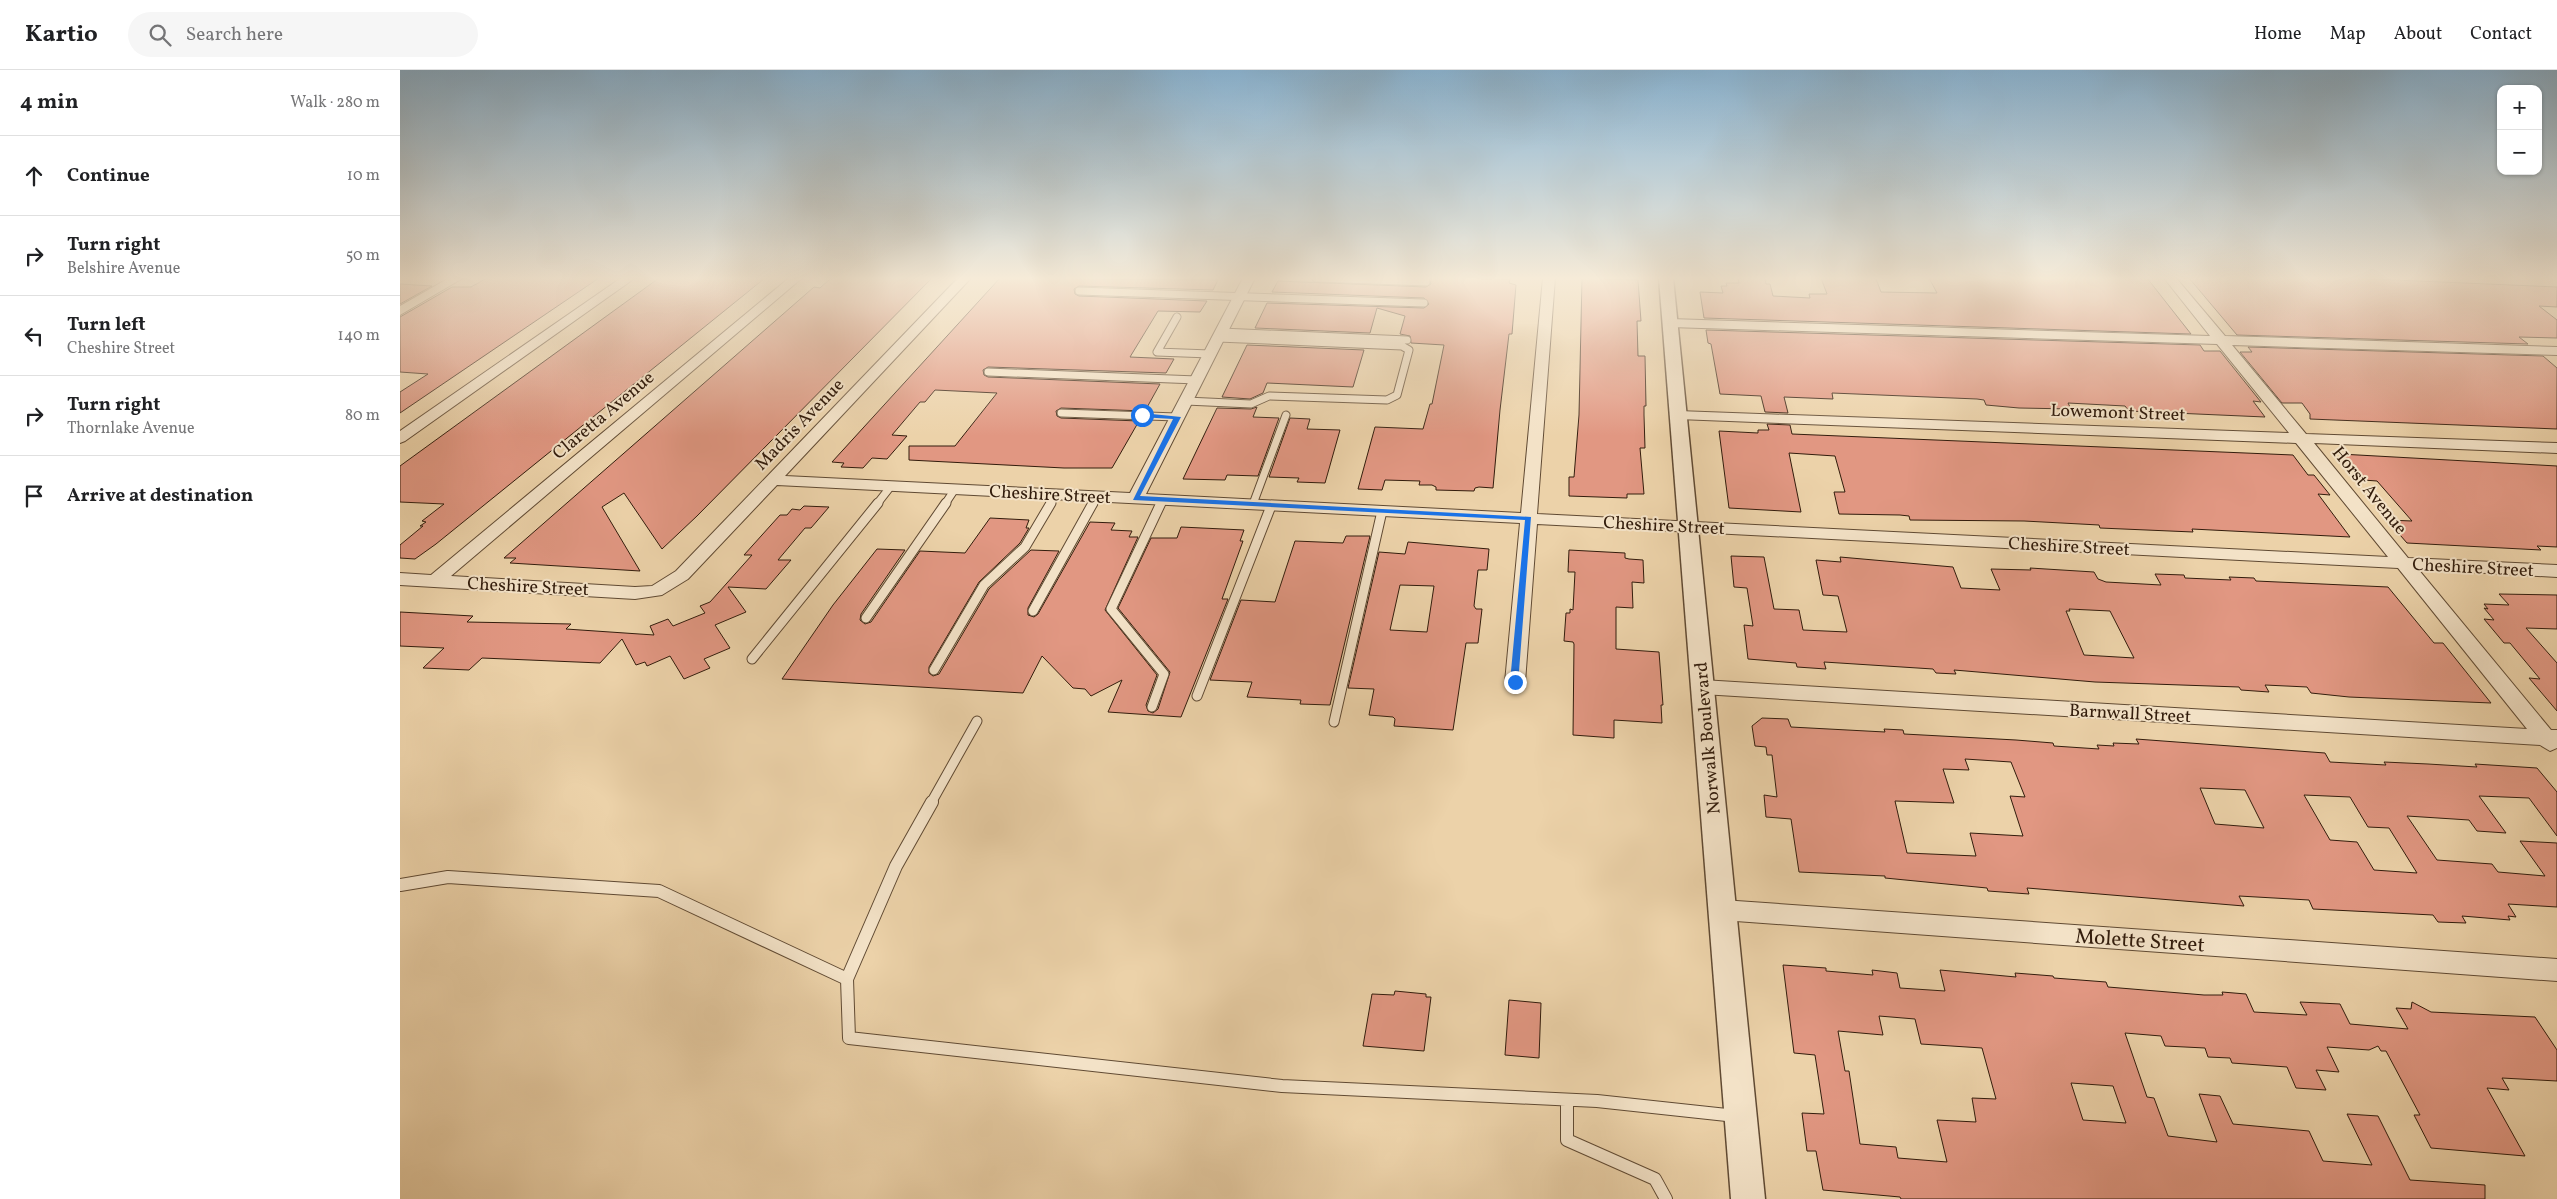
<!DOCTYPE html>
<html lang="en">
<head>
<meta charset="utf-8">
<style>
  body { margin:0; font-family:Vollkorn,serif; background:#f6f6f6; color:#202124 }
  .controls { position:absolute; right:15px; top:15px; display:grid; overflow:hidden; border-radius:10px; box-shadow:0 1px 4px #0004 }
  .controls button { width:45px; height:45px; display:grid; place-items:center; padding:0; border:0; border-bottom:1px solid #e0e0e0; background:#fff; color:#202124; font:25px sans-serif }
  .stop { position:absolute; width:15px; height:15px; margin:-11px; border:4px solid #1a73e8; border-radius:50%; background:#fff }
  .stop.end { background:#1a73e8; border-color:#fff; box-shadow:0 1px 5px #0008 }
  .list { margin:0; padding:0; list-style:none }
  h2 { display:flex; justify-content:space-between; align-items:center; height:65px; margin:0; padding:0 20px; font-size:21px }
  h2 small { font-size:16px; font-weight:400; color:#757577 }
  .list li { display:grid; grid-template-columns:32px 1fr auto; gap:15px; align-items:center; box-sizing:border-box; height:80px; padding:0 20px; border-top:1px solid #e0e0e0 }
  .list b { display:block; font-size:19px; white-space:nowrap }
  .list p { margin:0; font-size:16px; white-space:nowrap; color:#757577 }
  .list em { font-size:16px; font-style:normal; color:#757577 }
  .icon { flex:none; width:28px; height:28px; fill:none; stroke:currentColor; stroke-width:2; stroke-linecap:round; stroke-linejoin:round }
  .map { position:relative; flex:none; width:2157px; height:1129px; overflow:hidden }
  header { display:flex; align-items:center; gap:30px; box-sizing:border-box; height:70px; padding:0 25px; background:#fff; border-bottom:1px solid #e0e0e0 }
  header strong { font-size:24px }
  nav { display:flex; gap:28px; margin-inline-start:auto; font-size:18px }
  .search { width:350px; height:45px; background:#f6f6f6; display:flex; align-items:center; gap:12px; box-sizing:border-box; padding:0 18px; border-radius:28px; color:#757577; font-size:19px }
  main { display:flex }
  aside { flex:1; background:#fff }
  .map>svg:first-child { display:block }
  .building { fill:#e19782; stroke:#321c0c; fill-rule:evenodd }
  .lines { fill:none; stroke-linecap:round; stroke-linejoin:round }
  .service-far2-casing { stroke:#604a33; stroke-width:9 }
  .service-far1-casing { stroke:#604a33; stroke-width:11 }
  .service-casing { stroke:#604a33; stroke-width:14 }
  .minor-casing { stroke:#604a33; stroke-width:2 }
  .tertiary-casing { stroke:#604a33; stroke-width:3 }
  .service-far2 { stroke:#f3e2c7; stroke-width:7 }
  .service-far1 { stroke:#f3e2c7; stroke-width:9 }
  .service { stroke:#f3e2c7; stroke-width:12 }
  .minor { fill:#f3e2c7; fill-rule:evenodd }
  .tertiary { fill:#f3e2c7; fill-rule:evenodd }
  .route { fill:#1a73e8 }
  .labels { text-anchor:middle; stroke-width:4; stroke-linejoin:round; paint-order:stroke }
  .street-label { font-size:18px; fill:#321c0c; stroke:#f3e2c7 }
  .near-street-label { font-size:21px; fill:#321c0c; stroke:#f3e2c7 }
</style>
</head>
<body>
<header>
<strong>Kartio</strong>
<div class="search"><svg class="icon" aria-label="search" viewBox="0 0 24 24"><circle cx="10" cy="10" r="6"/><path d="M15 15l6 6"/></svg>Search here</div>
<nav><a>Home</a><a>Map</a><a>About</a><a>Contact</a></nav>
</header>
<main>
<aside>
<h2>4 min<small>Walk · 280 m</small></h2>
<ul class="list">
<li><svg class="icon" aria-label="ahead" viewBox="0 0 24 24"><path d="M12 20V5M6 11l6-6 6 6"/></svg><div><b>Continue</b></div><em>10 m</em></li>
<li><svg class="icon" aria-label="right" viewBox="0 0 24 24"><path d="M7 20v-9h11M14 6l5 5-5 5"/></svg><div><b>Turn right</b><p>Belshire Avenue</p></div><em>50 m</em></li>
<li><svg class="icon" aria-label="left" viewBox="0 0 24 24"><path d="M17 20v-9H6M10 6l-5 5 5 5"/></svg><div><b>Turn left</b><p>Cheshire Street</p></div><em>140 m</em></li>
<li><svg class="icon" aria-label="right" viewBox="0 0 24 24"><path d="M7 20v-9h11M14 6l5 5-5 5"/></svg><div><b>Turn right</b><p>Thornlake Avenue</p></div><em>80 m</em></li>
<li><svg class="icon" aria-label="arrive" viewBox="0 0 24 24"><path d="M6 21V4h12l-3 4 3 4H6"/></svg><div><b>Arrive at destination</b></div></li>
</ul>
</aside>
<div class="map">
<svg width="2157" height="1129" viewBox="0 0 2157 1129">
  <rect width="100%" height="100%" fill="#ecd2a9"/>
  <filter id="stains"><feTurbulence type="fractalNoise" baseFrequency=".004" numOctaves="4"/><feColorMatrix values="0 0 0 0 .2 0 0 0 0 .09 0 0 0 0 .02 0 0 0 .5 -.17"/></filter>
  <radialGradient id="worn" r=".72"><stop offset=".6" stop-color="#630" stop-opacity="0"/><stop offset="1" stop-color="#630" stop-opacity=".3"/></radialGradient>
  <path class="building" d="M87,208h112l-199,135v-21l28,-18 -28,-2v-55l52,-30h19z
    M259,208h106l-329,266 -21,15 -15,-1v-13l23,-19h-3l6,-4 -4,-1 22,-17 -44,-2v-36z
    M431,208h101l-235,238 -35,33 -38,-56 -22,14 38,64 -130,-8 6,-5h-12l310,-271 6,1z
    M600,208l218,2 -5,10 -134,-4 -5,3 1,5 4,2 128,5 -7,11 -42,-1 -28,46 44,2 -8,14 -178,-6 -5,3 1,5 4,2 172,7 -15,27 -84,-3 -5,3 1,5 4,2 78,3 -27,47h-48l-155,-8v-14h46l42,-53 -62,-3 -10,12h-5l-28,33 15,1 -20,23 -15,-1 -9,10 -22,-1 3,-4 -12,-1z
    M1029,208l81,1 -1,4 7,2 -4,49h-3l-9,76 -7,78 -14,-1 -4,1 -1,3 -38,-1v-3l-4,-2h-13l1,-4 -35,-1 -3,10 -24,-1 17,-62 48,2 7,-25h2l12,-59 -33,-2 -1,-7 -10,-2 5,-18 -28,-8 -7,25 -115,-5 12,-25 157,5 5,-4 -5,-6 -152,-6 6,-11 148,6 5,-3z
    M1182,208l56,2 3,41h-4l1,35h7l1,50h-2v9l1,33h-5l4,46h-17v4l-58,-2v-19h5l5,-62z
    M1338,208h27l1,6h4l3,12 37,2 -1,-4h18l-6,-16h52l3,1 5,13 56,1 -8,-15h218l44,56 -487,-16 -4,-26 23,1 -2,-7h6l-1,-3h13z
    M1789,208h159l209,9v20l-18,-1 18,14v18l-38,-1 9,7 -291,-9z
    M0,214l32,2 -32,18z
    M1306,260l494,15 4,6h16l41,51 -8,-1 12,16 -136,-6 -4,-5 -57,-3 3,6 -52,-1 -33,-3 -2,-5 -7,-1 -145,-6 1,6 -49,-2 4,16 -23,-1 -4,-16 -41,-2 -9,-50 -3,-1z
    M847,275l117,5 -11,37 -86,-4 -4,10 -13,6 -28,-2z
    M1848,277l295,9 14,12v61l-247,-10v-5l-8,-11h-20l-42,-51h12z
    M857,337l-4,10 26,1 -21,58 -31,-1 -2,5 -42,-1 34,-71 34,1z
    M890,348l20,1 -3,10 33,1 -15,53 -28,-1 2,-4 -30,-1z
    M1367,354l23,1 2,9 501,21 15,20h6l16,20 -12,-1 32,43 -158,-8 1,3 -93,-4 -1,-3 -75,-4 -114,-1 -1,-4 -9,-1 -61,-1 -5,-22h11l-10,-36 -46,-3 12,59 -72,-4 -10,-77 39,2v-3h11z
    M1940,384l217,12v81l-20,-1 4,4 -134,-7 -20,-23 25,1 -35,-40 -14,-1z
    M404,436l25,1 -18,21h-6l-27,32h13l-25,29 -38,-2 18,25 -31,13 15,23 -26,11 6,9 -26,11 -14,-23 -23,10 -2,-4 -9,3 -14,-26 -22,24 -118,-5 -13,12 -46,-2 21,-20 -44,-2v-34l73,4 -6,6 104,2 -5,5 88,6 -4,-9 18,-7 5,7 32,-13 -5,-7 10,-4 42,-47h-8l36,-40h7l5,-6 8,1z
    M590,448l39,2 -3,8h3l-9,15 -41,39 -50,85v6l4,3 6,-2 50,-85 42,-39 28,1 -31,57v7l6,2 4,-3 52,-92 25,1 -4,7 21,1 -3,6h9l-33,73 52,65 -11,30 2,6 5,2 5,-4 12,-37 -52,-64 33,-70h26l4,-11 63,3 -4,11h3l-21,58h6l-47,118 -73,-5 14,-32 -31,16 -6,-7 -12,-1 -31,-32 -19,37 -241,-14 51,-74 44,-56 28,1 -44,64 -1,6 5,4 6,-2 49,-71 45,2z
    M946,466h24l-40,169 -30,-1 1,-4 -54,-3 5,-15 -42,-2 31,-80 34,2 20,-61 48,2z
    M1008,472l81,7 -2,21h-9l-4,36 2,3h6l-4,34h-12l-13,87 -59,-4 1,-7 -2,-2 -24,-2 5,-26 -26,-1 31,-136 26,2zM1000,515l34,1 -7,46 -37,-2z
    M1169,480l56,3v5l4,1 14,1 1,23 -12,-1 1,26 -17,-1v42l43,3 4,53h-2l1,18 -48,-3v18l-41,-3 1,-91 -1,-2 -9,-1 2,-28h4v-4l3,1 2,-38h-7z
    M1331,486l33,1 10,52 25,1 4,20 44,2 -9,-36 -15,-1 -7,-35 25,2 -1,-5 113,10 8,21 39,2 -9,-21 40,1 -1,-2 64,4 4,7 8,3 55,3 -6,-11 29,1 1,3 46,2 -2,-3 25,1 2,3 132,6 46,56h9l48,60 -142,-6 -38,-4 -4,-6 -42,-2 4,7 -28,-2 -2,-3 -144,-5 -129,-11 -12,-1 2,4 -20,-1 -3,-4 -109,-7 2,7 -29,-2 -1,-4 -48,-4 -4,-34 9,1 -6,-38 -13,-1zM1669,539l41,2 24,47 -50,-3 -18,-44h4z
    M2099,524l58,1v34l-31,-1 31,35v48l-28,-33 11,1 -30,-36h-6l-20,-24 10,1 -10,-12 4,1 -4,-5 25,1z
    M1362,648l26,1 3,8 94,5 -1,-3 19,1 1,4 112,6 37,3 1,3 45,3 -2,-4 17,1 -1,-3 26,1 -3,-5 189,14 5,9 56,3 -2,-3 44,2 49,3 -2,-3 62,4 20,24v44l-28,-38 -50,-2 27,37 -29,-2 -8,-11 -62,-4 30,44 55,4 6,8 47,4 -25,-35 37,2v64l-49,-3 8,13 -8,-1 2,4 -48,-4 4,7 -28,-1 -5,-7 -120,-6 -4,-9 -70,-4 5,10 -217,-18 2,6 -41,-3 -1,-3 -102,-10v-2l-86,-4 -8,-53 -25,-2 -2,-22 13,2 -5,-42h-5l-1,-8 -11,-1 -3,-20zM1565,689l46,3 14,35 -15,-1 13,40 -53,-3 6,23 -69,-3 -12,-52 59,2 -11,-34 26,1zM1800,718l45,2 19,38 -49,-4zM1904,725l46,2 18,30 21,1 28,45 -43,-3 -17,-28 -27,-2z
    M1383,895l43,3v3l47,4 -1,-5 25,3 3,15 45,3 -5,-21 76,7 -1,-4 38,3 1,2 52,4 2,5 96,8h19l-1,-3 24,2 8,18 53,3 -7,-13 40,2 10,20 58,5 -12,-21 15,1 1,-7 19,10 104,5 22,33v31l-55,-3 7,12 -22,-2 38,68 -94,-8 -17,-33h6l-34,-64h-5l-3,-5 -9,4 -42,-3 12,25 -23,-2 10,20 -30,-2 -9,-21 -55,-4 -2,-5 -22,-1 -3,-9 -40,-2 -4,-10 -36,-3 22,64 7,1 14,38 49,6 -18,-48 21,2 13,28 76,7 14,30 49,4 -25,-51 31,2 32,64 75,5v14h-584l-1,-2 -77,-7 -7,-39h-9l-5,-38 22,1 -9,-59 -21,-2zM1479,946l36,3 6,25 61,4 14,51 -24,-1 4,24 -39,-2 10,42 -49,-4 -2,-11 -36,-3 -11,-73h-4l-7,-40 45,4zM1671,1013l42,3 13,37 -43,-3z
    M995,921l31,3v3h5l-7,54 -61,-5 9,-52 22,1z
    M1109,930l32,3 -2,55 -34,-3z"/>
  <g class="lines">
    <g class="service-far2-casing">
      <path id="service-far2" d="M916,208l110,4
        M679,221l345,12
        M777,247l-20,35 53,2
        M821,262l186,8
        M588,302l209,8
        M786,331l65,3 18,-8 118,4 10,-5 12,-45 -7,-4 -184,-8
        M661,343l116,4
        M477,434l14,-18
        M545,434l10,-15
        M650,434l6,-10
        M693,434l4,-8
        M760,434l2,-4
        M853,434l33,-89"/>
    </g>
    <g class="service-far1-casing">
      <path id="service-far1" d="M633,541l60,-108
        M466,548l80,-115
        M352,589l126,-156
        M534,600l50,-85 41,-38 26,-44
        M797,626l74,-190
        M752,637l12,-33 -53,-65 50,-106
        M934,652l48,-211
        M531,733l46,-82"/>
    </g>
    <g class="service-casing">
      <path id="service" d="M532,732l-36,64 -49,113 2,59 433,48 315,15 139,15
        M0,815l48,-8 211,14 188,88
        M1167,1030v40l88,39 11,20"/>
    </g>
    <g class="minor-casing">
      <path id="minor" d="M49,208h14l-63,37v-9z
        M221,208h14l-230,163 -5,2v-12z
        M389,208h13l-351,298 184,11 17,-1 24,-15 282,-293h13l-186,198 345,17 113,-215h12l-109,216 375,19 22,-235h12l-18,236 851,43 -92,-114 -618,-24 -7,-4 7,-4 611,22 -72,-89 -547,-17 -7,-4 7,-4 540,17 -46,-58h12l49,58 332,11v8l-325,-10 74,89 251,9v10l-243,-10 94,115 149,7v12l-139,-8 133,161h6v18l-7,3 -10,-6 -838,-51 -7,-2 -3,-5 3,-5 7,-2 825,49 -129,-161 -861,-44 -12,158 -3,5 -7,2 -7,-2 -3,-5 15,-159 -743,-38 -89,94 -26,16 -27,4 -235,-14v-12l31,2z
        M1322,830l835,59v22l-835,-61 -8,-3 -4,-7 4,-7z"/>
    </g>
    <g class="tertiary-casing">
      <path id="tertiary" d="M1259,208h14l92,921h-34z"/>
    </g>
    <use href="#service-far2" class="service-far2"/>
    <use href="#service-far1" class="service-far1"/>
    <use href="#service" class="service"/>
    <use href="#minor" class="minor"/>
    <use href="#tertiary" class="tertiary"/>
  </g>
  <linearGradient id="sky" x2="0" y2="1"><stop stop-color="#89b4d3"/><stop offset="0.57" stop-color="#f6ebd8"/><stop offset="1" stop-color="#f6ebd8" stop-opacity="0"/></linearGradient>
  <rect width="2157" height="366" fill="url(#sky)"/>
  <path class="route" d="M742,343l39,4 -41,79 391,21 -13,167 -8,-2 15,-162 -392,-20 40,-81 -33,-2z"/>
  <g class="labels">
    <g class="street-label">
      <text transform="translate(1718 342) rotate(2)" y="6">Lowemont Street</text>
      <text transform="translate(203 345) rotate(-40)" y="6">Claretta Avenue</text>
      <text transform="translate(399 354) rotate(-46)" y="6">Madris Avenue</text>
      <text transform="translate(1970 420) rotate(51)" y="6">Horst Avenue</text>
      <text transform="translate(650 424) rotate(3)" y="6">Cheshire Street</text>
      <text transform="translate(1264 455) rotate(3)" y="6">Cheshire Street</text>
      <text transform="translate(1669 476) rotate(3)" y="6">Cheshire Street</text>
      <text transform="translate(2073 497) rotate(3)" y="6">Cheshire Street</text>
      <text transform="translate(128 516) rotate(3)" y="6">Cheshire Street</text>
      <text transform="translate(1730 643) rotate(3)" y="6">Barnwall Street</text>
      <text transform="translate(1307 668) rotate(-95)" y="6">Norwalk Boulevard</text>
    </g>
    <g class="near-street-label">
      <text transform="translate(1740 870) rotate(4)" y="7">Molette Street</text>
    </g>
  </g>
  <rect width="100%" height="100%" filter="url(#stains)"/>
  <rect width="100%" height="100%" fill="url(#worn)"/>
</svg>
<div class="controls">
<button>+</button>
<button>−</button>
</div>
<div class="stop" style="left:742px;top:345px"></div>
<div class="stop end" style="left:1115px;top:612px"></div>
</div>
</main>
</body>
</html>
